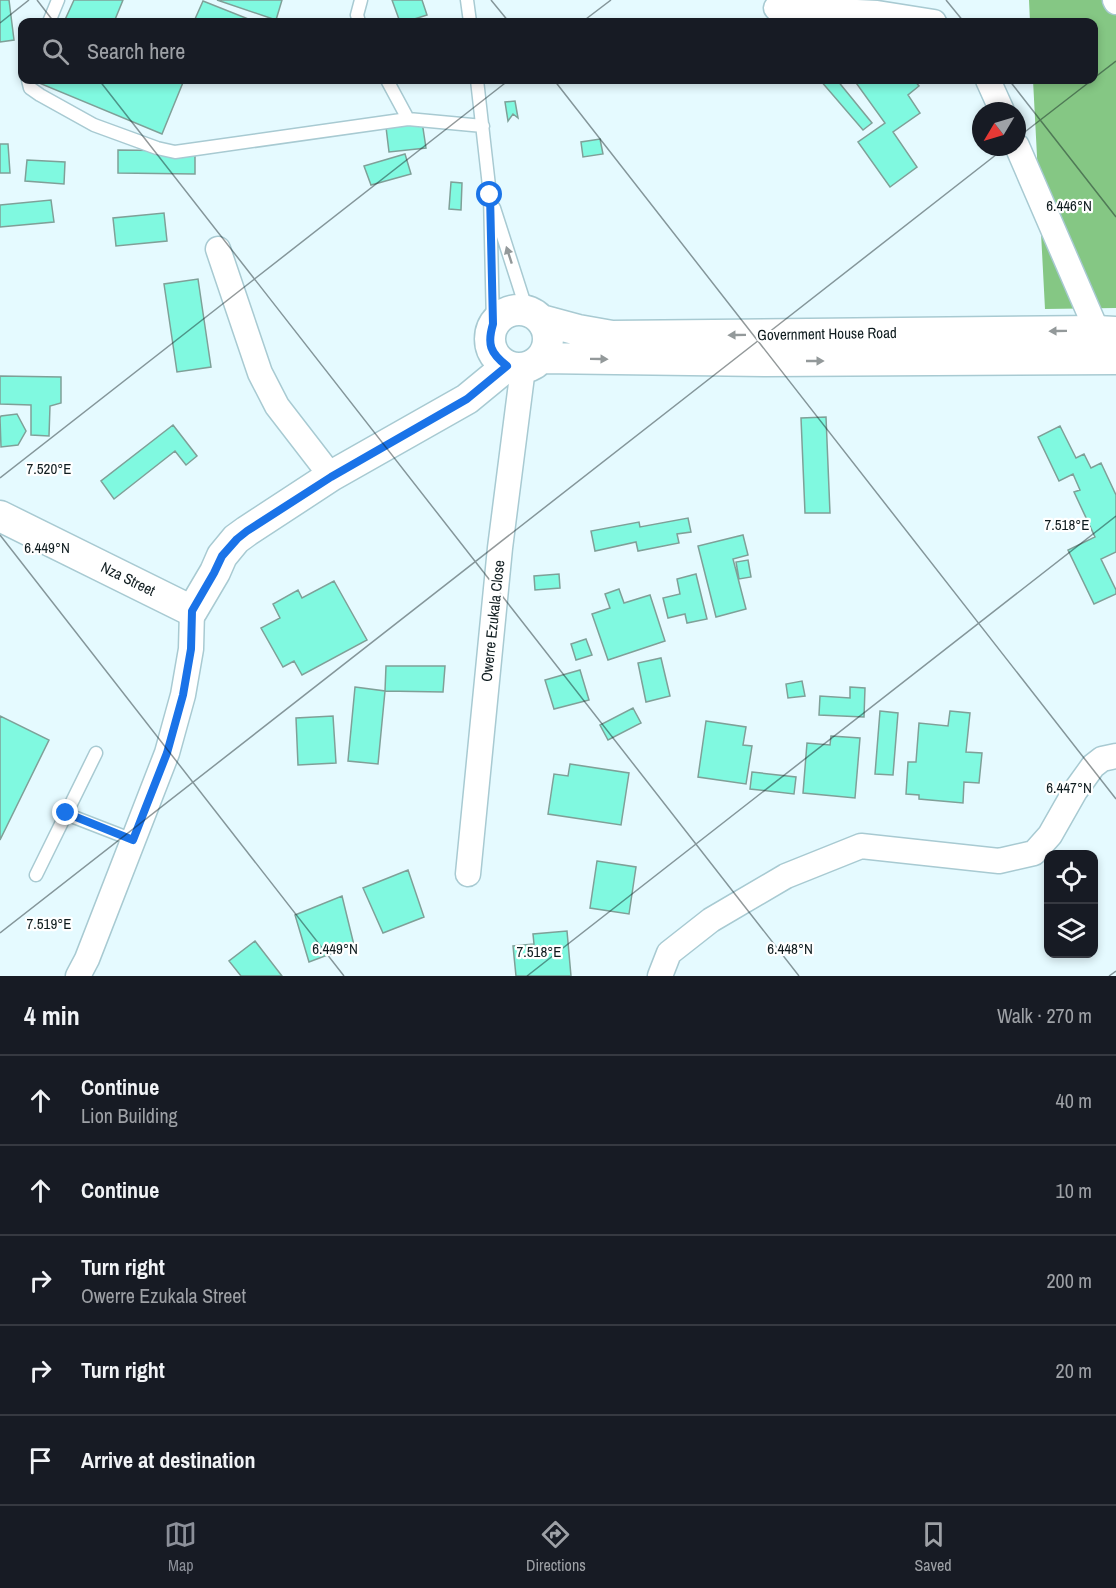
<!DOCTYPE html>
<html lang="en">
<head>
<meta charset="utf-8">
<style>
  body { margin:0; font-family:"Archivo Narrow",sans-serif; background:#20242c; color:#f1f3f6 }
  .controls { position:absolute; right:18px; bottom:18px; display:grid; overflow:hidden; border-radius:12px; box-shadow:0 3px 9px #0003 }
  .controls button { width:54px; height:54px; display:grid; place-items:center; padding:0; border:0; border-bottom:2px solid #363941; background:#171b24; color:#f1f3f6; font:30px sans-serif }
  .compass { position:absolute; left:972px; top:102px; width:54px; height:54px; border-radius:50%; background:#171b24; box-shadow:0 3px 9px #0003; rotate:232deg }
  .stop { position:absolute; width:18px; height:18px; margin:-14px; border:4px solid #1a73e8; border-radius:50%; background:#fff }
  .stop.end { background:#1a73e8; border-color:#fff; box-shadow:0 2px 6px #0008 }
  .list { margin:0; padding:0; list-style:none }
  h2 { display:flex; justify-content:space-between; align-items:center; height:78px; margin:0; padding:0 24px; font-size:26px }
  h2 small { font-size:20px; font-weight:400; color:#9ea1a6 }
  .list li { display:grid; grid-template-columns:39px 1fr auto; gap:18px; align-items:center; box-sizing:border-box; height:90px; padding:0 24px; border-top:2px solid #363941 }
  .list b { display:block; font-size:22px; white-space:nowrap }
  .list p { margin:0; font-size:20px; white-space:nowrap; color:#9ea1a6 }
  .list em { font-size:20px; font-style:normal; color:#9ea1a6 }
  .icon { flex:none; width:33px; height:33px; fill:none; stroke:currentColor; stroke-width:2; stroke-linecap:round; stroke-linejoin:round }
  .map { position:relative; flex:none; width:1116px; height:976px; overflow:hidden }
  .search { position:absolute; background:#171b24; box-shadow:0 3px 9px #0003; left:18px; right:18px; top:18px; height:66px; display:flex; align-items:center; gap:15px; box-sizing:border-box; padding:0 21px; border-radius:12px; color:#9ea1a6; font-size:22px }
  .sheet { height:528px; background:#171b24 }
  nav { display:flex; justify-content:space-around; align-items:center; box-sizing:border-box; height:84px; border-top:2px solid #363941; background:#171b24; font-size:16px; color:#9ea1a6 }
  nav a { display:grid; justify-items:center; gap:3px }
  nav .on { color:#8c9099 }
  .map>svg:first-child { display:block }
  .forest { fill:#85c784 }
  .building { fill:#80f9e0; stroke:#7fa098; stroke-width:1.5 }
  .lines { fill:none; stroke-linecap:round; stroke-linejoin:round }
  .service-casing { stroke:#a8cad2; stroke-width:15 }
  .minor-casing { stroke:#a8cad2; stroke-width:27 }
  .tertiary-casing { stroke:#a8cad2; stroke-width:33 }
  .service { stroke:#fff; stroke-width:12 }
  .minor { stroke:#fff; stroke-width:24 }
  .tertiary { stroke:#fff; stroke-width:30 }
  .oneway { fill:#93999a }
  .route { stroke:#1a73e8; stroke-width:8 }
  .ticks { fill:none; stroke:#0f1c1f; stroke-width:1.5; stroke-opacity:0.45 }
  .labels { text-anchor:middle; stroke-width:4.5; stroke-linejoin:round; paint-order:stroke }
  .street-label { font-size:15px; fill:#0f1c1f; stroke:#fff }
  .ticks-label { font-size:15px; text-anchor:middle; fill:#0f1c1f; stroke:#fff; stroke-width:4.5; stroke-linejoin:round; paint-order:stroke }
</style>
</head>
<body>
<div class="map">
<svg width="1116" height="976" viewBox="0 0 1116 976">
  <rect width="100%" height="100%" fill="#e5faff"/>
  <path class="forest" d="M1029,0h87v308l-71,1 -12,-229h61v-58h-64z"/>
  <path class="building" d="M0,0h9l5,40 -14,2z
    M74,0h49l-9,22h-50z
    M217,0h65l-6,20z
    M392,0h30l5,15 -22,7h-5z
    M203,1l53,21h-53l-8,-3z
    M41,80h143l-22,54 -123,-51z
    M820,80h17l35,43 -9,7z
    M854,80h60l5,6 -11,9 12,18 -27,19 24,35 -27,20 -32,-45 27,-19z
    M515,101l3,17 -5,-4 -5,7 -3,-19z
    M421,115l5,33 -37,4 -4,-33z
    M600,139l3,15 -20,3 -2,-15z
    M0,144h8l2,29h-10z
    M118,150l77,1v23l-77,-1z
    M405,154l6,20 -40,11 -7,-19z
    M27,160l38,2 -1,22 -39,-3z
    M451,182l11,1 -1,27 -12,-1z
    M51,200l3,22 -54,5v-22z
    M164,213l3,28 -51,5 -3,-28z
    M198,279l13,88 -34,5 -13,-88z
    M0,376l61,1v26l-11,3 -1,30 -18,-1v-30l-31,-1z
    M17,414l9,17 -8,14 -17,2 -1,-29 1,-2z
    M826,417l4,96h-25l-4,-95z
    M173,425l24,31 -11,9 -11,-14 -61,48 -13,-18z
    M1060,426l16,32 8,-4 7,14 10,-5 15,32v57l-15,7 15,31v4l-22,10 -26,-54 27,-13 -21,-45 6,-2 -7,-16 -14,7 -21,-44z
    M688,518l3,14 -14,2 2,9 -41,8 -2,-9 -41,9 -4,-20 48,-9 1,5z
    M743,535l5,20 -15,4 13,50 -30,8 -18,-71z
    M748,560l3,17 -12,2 -3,-17z
    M559,574l1,14 -25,2 -1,-14z
    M696,574l11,45 -20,4 -2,-9 -17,4 -5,-20 17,-4 -3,-15z
    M334,581l33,59 -65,35 -8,-14 -11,6 -22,-39 19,-10 -7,-14 25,-14 4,8z
    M619,589l5,14 26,-8 15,46 -57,19 -16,-46 18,-6 -5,-14z
    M586,639l6,16 -16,5 -5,-16z
    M661,658l9,38 -24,6 -8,-39z
    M386,666h59l-2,26 -58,-1z
    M580,670l9,30 -35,9 -9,-29z
    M802,681l3,15 -17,2 -2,-14z
    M355,687l30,4 -7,73 -30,-3z
    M850,687l15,1 -1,29 -45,-2 1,-19 30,2z
    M633,708l8,15 -33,17 -8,-15z
    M880,711l18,2 -5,62 -18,-1z
    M950,711l20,2 -4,39 16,1 -3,30 -15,-1 -1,21 -44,-4v-4l-13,-1 2,-32h8l3,-39 29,3z
    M0,716l49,24 -49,100z
    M333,716l3,47 -38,2 -2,-47z
    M706,721l40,6 -3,18 9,1 -6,38 -48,-7z
    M831,736l29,2 -5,60 -52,-5 4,-50 23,2z
    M570,764l59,9 -8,52 -73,-11 6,-40 14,2z
    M752,772l44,5 -2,17 -44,-5z
    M597,861l39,6 -7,47 -39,-6z
    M408,870l16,47 -41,16 -20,-45z
    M342,896l12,49 -45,17 -14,-47z
    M567,931l4,45h-55l-3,-30 21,-2 -1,-10z
    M255,941l27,35h-41l-12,-15z"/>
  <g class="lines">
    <g class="service-casing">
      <path id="service" d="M467,0l3,22
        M49,22l9,-22
        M359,22l-2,-7 4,-15
        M28,80l2,8 10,7 54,30 63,23 18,4 233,-33 75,7
        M387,80l21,39
        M477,80l13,115 3,129
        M494,208l33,103
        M66,814l67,26
        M36,875l60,-122"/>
    </g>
    <g class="minor-casing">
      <path id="minor" d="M1115,0l1,2
        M776,8l101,5 57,9
        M988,80l14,31
        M1017,146l80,185
        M218,249l42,124 17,33 54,70
        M468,874l32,-326 23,-180
        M78,976l9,-17 80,-206 16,-58 8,-46 1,-38
        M660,976l9,-23 42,-33 75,-44 75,-30 138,15 35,-8 16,-18 25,-44 18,-25 9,-7 14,-3"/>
    </g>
    <g class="tertiary-casing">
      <path id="tertiary" d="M490 339a29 29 0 1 1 58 0a29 29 0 1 1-58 0Z
        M541,320l37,10 34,6 485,-5 19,1
        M541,358l226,3 349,-2
        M0,516l192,95 23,-39 7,-16 14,-17 11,-8 84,-55 136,-77 40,-33"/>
    </g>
    <use href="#service" class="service"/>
    <use href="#minor" class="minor"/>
    <use href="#tertiary" class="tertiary"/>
  </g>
  <defs><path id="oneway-solid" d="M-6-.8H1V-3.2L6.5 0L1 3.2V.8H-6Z" transform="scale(1.5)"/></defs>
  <g class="oneway">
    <use href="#oneway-solid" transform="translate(509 255) rotate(-108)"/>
    <use href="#oneway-solid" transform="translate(1058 331) rotate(179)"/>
    <use href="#oneway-solid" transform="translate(737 335) rotate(179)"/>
    <use href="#oneway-solid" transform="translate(599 359) rotate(1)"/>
    <use href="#oneway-solid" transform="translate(815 361)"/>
  </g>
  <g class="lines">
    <path class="route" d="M66,813l67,27 34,-87 16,-58 8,-46 1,-38 22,-38 8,-17 15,-17 10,-8 84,-54 136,-78 40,-33c-17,-13 -20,-22 -14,-42l-3,-129"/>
  </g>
  <path class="ticks" d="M37,0l17,22M491,0l18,22M946,0l18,22M582,22l29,-22M0,23l29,-23M1094,78l22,-17M99,80l700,896M554,80l562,719M1009,80l107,137M1017,138l75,-58M0,478l509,-398M0,535l344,441M0,933l1006,-786M527,976l589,-460M1109,976l7,-5"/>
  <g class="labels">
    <g class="street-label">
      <text transform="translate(827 334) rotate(-1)" y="5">Government House Road</text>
      <text transform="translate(128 579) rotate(26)" y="5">Nza Street</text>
      <text transform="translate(493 621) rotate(-84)" y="5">Owerre Ezukala Close</text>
    </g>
  </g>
  <g class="ticks-label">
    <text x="1069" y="211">6.446°N</text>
    <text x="49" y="474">7.520°E</text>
    <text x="1067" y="530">7.518°E</text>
    <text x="47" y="553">6.449°N</text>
    <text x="1069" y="793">6.447°N</text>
    <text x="49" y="929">7.519°E</text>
    <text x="335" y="954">6.449°N</text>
    <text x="790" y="954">6.448°N</text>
    <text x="539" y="957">7.518°E</text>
  </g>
</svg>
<div class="controls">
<button><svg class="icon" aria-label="locate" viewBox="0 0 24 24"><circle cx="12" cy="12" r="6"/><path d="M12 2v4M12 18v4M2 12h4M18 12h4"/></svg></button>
<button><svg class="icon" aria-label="layers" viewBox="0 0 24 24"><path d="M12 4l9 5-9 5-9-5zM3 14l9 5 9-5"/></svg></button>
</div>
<svg class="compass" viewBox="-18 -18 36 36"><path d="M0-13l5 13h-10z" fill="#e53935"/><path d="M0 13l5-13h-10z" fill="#9ea1a6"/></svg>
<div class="stop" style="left:490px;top:195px"></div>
<div class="stop end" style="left:66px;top:813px"></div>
<div class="search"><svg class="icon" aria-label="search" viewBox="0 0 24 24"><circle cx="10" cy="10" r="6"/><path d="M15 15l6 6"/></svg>Search here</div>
</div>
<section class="sheet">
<h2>4 min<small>Walk · 270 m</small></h2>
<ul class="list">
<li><svg class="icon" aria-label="ahead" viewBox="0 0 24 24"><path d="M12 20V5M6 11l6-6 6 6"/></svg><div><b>Continue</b><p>Lion Building</p></div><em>40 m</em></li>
<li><svg class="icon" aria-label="ahead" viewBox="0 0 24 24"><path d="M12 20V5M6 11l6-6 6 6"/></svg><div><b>Continue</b></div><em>10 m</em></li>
<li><svg class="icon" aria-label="right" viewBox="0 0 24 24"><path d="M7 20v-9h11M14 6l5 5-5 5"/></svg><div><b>Turn right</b><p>Owerre Ezukala Street</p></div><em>200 m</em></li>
<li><svg class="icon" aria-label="right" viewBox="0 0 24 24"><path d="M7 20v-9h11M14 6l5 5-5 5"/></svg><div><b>Turn right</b></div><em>20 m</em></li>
<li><svg class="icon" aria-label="arrive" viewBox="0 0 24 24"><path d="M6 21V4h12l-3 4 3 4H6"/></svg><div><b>Arrive at destination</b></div></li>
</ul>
</section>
<nav>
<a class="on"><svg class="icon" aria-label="map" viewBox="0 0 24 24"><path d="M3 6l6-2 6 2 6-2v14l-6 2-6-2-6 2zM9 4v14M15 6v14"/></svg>Map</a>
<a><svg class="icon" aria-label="directions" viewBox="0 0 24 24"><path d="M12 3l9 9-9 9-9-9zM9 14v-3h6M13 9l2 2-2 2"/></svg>Directions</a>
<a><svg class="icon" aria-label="saved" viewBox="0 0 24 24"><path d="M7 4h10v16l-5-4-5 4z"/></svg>Saved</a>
</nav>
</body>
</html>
